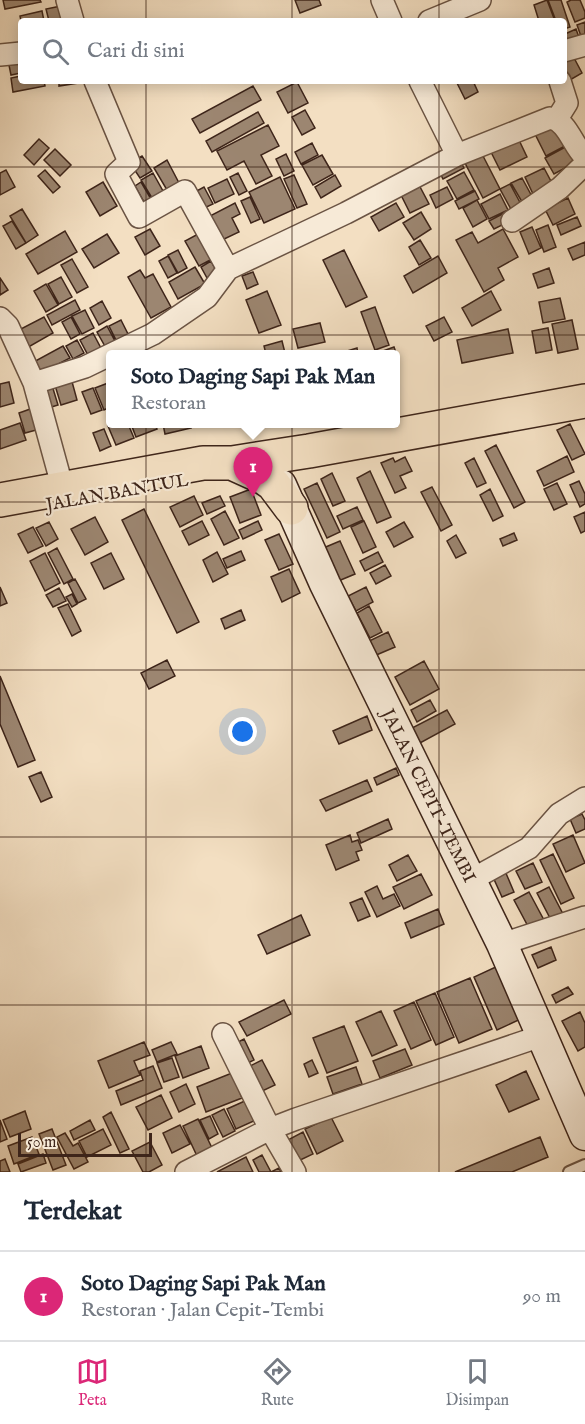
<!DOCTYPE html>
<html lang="id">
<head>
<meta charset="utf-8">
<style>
  body { margin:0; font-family:"IM FELL English",serif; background:#f6f6f7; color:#1f2937 }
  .scale { position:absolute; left:18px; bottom:15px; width:134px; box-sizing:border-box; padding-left:6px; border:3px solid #3e251a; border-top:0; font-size:16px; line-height:21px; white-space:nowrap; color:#3e251a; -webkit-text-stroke:4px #f7ead7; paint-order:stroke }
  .you { position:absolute; left:243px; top:732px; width:21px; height:21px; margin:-15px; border:4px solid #fff; border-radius:50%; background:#1a73e8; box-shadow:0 0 0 9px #1a73e833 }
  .badge { display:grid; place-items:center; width:39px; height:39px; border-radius:50%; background:#db2777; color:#fff; font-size:20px; font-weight:700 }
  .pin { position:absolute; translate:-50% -50px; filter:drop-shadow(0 2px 3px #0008) }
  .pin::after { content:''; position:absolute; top:32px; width:21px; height:18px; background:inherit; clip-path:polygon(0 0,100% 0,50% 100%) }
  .popup { position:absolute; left:106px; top:350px; width:294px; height:78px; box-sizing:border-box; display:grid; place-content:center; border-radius:6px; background:#fff; filter:drop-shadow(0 2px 4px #0005); font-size:20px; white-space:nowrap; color:#747a83 }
  .popup b { font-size:22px; color:#1f2937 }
  .popup::after { content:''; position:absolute; left:50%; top:100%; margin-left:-12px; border:12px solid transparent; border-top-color:#fff }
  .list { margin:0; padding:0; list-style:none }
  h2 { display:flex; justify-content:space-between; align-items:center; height:78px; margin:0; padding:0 24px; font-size:26px }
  h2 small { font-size:20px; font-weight:400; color:#747a83 }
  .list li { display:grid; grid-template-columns:39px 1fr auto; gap:18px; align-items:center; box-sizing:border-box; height:90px; padding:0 24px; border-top:2px solid #e0e1e3 }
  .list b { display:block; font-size:22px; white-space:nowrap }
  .list p { margin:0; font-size:20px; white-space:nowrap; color:#747a83 }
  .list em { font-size:20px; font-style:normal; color:#747a83 }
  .icon { flex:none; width:33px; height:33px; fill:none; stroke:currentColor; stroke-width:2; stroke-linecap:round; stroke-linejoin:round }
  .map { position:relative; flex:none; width:585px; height:1172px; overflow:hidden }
  .search { position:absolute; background:#fff; box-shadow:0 3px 15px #0003; left:18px; right:18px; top:18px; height:66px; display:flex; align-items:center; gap:15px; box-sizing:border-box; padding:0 21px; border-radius:6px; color:#747a83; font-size:22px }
  .sheet { height:168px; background:#fff }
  nav { display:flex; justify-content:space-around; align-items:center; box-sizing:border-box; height:84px; border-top:2px solid #e0e1e3; background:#fff; font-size:16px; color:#747a83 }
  nav a { display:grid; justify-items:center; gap:3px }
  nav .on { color:#db2777 }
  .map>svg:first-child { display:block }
  .building { fill:#9c8671; stroke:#3e251a; stroke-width:1.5 }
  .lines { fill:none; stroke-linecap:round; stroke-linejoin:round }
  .service-casing { stroke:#6b5444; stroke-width:14 }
  .minor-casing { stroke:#6b5444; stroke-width:24 }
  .secondary-casing { stroke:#3e251a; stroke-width:33 }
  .primary-casing { stroke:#3e251a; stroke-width:36 }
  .service { stroke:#f7ead7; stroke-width:10 }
  .minor { stroke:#f7ead7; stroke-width:21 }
  .secondary { stroke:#f7ead7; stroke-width:30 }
  .primary { stroke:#f3dfc2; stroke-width:33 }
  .grid { fill:none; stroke:#3e251a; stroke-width:1.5; stroke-opacity:0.55 }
  .labels { text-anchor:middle; stroke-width:4.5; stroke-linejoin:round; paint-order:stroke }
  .street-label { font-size:18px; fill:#3e251a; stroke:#f7ead7 }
</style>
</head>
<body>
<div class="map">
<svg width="585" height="1172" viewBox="0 0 585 1172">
  <rect width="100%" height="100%" fill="#f3dfc2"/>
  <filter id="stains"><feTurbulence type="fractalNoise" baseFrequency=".00333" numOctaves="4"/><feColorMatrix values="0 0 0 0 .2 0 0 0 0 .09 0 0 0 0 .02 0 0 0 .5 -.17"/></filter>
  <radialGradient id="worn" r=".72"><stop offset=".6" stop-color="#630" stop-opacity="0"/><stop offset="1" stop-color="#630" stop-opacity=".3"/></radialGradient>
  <path class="building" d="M3,0h37l1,2 -36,7z
    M295,0h24l2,5 -21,8z
    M547,0l8,21h-16l-5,-16z
    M548,0h13l9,27 -6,2v-8h-8z
    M571,0h9l5,12v6l-10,4 -8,-20z
    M66,5l3,16h-20l-3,-12z
    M42,11l2,10h-23l-1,-5z
    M585,22v19l-2,1 -6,-17z
    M576,29l5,14 -11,4 -5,-13z
    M573,56l9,17 -12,7 -6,-12v-8z
    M21,57v16l-10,2 -3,-15z
    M21,76v5h23l1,5 -32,6 -2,-14z
    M59,81h19v2l-19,3z
    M456,81h17l5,11 -13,7z
    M297,82l11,21 -20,10 -11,-21z
    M253,86l8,14 -61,33 -8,-14z
    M305,110l10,18 -13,7 -10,-18z
    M258,112l6,11 -52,29 -6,-11z
    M553,122l12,24 -19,10 -12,-24z
    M268,125l11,21 -18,9 11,21 -16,8 -12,-23 -17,9 -10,-19z
    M518,138l9,19 -27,13 -9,-18z
    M39,139l10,9 -15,17 -10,-10z
    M312,143l6,12 -17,9 -6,-12z
    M569,145l9,16 -24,13 -9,-16z
    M55,149l16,16 -11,11 -16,-16z
    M286,154l8,17 -10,5 -8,-17z
    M482,154l18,35 -17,9 -18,-35z
    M322,155l11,19 -20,11 -11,-20z
    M142,156l10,15 -12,7 -10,-15z
    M167,160l12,23 -12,7 -13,-22z
    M460,161l4,7 -21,11 -4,-8z
    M544,168l10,19 -20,9 -9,-19z
    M6,170l9,17 -15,8v-22z
    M45,170l15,17 -7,6 -15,-17z
    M464,172l10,18 -17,9 -10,-18z
    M153,173l10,18 -11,7 -11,-18z
    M238,173l9,18 -8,4 -9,-18z
    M294,175l13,29 -10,4 -13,-29z
    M335,175l6,11 -20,12 -6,-11z
    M280,177l15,32 -31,14 -15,-31z
    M522,178l13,24 -10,5 -14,-24z
    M227,179l7,15 -19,9 -7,-15z
    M103,182l14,24 -17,10 -14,-24z
    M141,182l10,17 -7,3 -9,-16z
    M418,183l11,21 -19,9 -10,-20z
    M510,184l13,24 -10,5 -13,-24z
    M204,187l9,17 -13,6 -9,-16z
    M447,187l6,12 -17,9 -6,-13z
    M475,191l4,8 -20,10 -4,-8z
    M500,194l8,16 -19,9 -8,-15z
    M250,197l10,22 -9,4 -10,-22z
    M568,198l7,16 -22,11 -8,-16z
    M477,200l10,19 -14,8 -10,-19z
    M235,203l5,11 -8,4 7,14 -19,9 -12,-24z
    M396,203l8,14 -25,14 -8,-14z
    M22,209l16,26 -12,8 -16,-27z
    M508,211l4,9 -18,9 -5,-8z
    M421,212l10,17 -17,11 -11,-17z
    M577,217l4,9 -20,9 -4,-10z
    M12,221l14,22 -10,6 -13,-23z
    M548,225l8,22 -12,5 -8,-22z
    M532,227l9,21 -12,6 -9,-22z
    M150,229l10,17 -15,9 -10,-18z
    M503,229l15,28 -20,11 6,12 -20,12 -28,-52 16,-8 6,11z
    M65,231l12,21 -39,22 -12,-20z
    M200,233l14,25 -15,8 -14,-25z
    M107,234l12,19 -25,15 -12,-19z
    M420,240l11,18 -12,7 -10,-18z
    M585,242v13l-12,5 -5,-11z
    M178,250l9,18 -9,5 -10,-18z
    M344,250l23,47 -21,10 -23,-47z
    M168,256l9,17 -9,5 -9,-17z
    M438,256l9,17 -34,20 -9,-17z
    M72,259l16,28 -11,6 -16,-28z
    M211,261l6,11 -10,6 -6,-11z
    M195,267l10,17 -27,15 -9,-17z
    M549,268l5,15 -16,5 -5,-14z
    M140,270l5,8 8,-4 18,33 -20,11 -23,-41z
    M253,272l5,12 -11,5 -5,-13z
    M61,277l11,20 -13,7 -11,-20z
    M0,278l8,12 -8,5z
    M46,284l12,21 -12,7 -12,-21z
    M267,291l14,34 -22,8 -13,-33z
    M491,291l10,19 -29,16 -10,-18z
    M560,298l5,21 -22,4 -4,-21z
    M75,300l5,10 -28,15 -5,-10z
    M102,301l9,17 -12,7 -9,-17z
    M375,307l14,38 -14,5 -14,-38z
    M85,310l9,18 -12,6 -10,-18z
    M44,317l9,16 -28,16 -10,-17z
    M71,317l9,17 -9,5 -9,-17z
    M444,317l8,15 -18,9 -8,-15z
    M121,320l9,18 -12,6 -9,-18z
    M572,320l6,29 -20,4 -6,-29z
    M320,323l5,19 -27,6 -5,-19z
    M107,326l9,17 -10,5 -9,-16z
    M548,328l4,22 -16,3 -4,-22z
    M508,329l5,24 -51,10 -5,-23z
    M93,333l10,19 -13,7 -10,-19z
    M77,340l7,13 -11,6 -7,-13z
    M282,341l3,12 -19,1 -2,-8z
    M63,346l7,12 -10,5 2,4 -25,14 -9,-16z
    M394,347l5,14 -4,1v-8h-15v-2z
    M357,348l1,6h-13l-1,-2z
    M71,378l6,22 -16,5 -7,-23z
    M9,382l5,21 -14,4v-23z
    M51,382l7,23 -10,3 -6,-23z
    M108,383l2,6v18l-6,3 -9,-22z
    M93,388l9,22 -11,4 -9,-22z
    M33,408l7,21 -15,4 -6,-20z
    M20,423l6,17 -26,9v-19z
    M115,424h13l6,14 -18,7 -8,-19z
    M131,424h24l2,5 -21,8z
    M163,424h26l2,4 -26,6z
    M570,424l15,30 -13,6 -15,-30z
    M104,429l7,17 -11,5 -7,-18z
    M496,445l29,57 -11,6 -29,-57z
    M567,456l7,16 -30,14 -7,-15z
    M405,457l7,14 -12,5 6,12 -11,5 -14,-30 12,-5 2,4z
    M474,458l12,25 -9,4 -12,-24z
    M370,471l21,46 -14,6 -20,-45z
    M332,473l13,28 -12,5 -12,-27z
    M579,481l6,13v10l-5,3 -10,-22z
    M317,483l23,49 -13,6 -23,-49z
    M557,483l10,21 -13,6 -10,-21z
    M432,487l20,38 -11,6 -20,-39z
    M251,489l10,26 -21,8 -10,-26z
    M490,489l13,27 -10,5 -13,-26z
    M194,496l9,19 -23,12 -10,-20z
    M220,496l5,10 -18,8 -5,-11z
    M357,507l6,13 -20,9 -6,-13z
    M144,509l55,113 -22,11 -55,-113z
    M225,511l14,27 -15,7 -13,-26z
    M585,512v19l-4,2 -7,-16z
    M95,517l13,25 -23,13 -14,-26z
    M202,521l7,14 -20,10 -7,-14z
    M258,521l4,9 -19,9 -4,-9z
    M364,521l12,26 -13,6 -12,-26z
    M49,522l9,17 -12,7 -10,-18z
    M404,522l9,15 -19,10 -8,-15z
    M33,527l10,19 -15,7 -10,-19z
    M514,533l3,7 -14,6 -3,-7z
    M279,534l14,30 -14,6 -14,-30z
    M456,535l10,18 -10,5 -9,-17z
    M340,541l15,33 -19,8 -15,-33z
    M57,548l16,31 -9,5 -16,-31z
    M241,551l4,9 -18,8 -4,-9z
    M217,552l11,22 -15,8 -10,-22z
    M378,552l5,10 -18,9 -5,-10z
    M45,553l15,30 -15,8 -15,-30z
    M111,553l13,26 -20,10 -13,-26z
    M385,565l6,11 -15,8 -6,-11z
    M289,569l11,24 -18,9 -11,-25z
    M75,579l11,20 -8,4 -10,-20z
    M0,587l7,16 -7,3z
    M366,587l7,15 -17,9 -8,-15z
    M59,588l7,13 -13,6 -7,-12z
    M72,594l5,10 -5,3 -6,-10z
    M68,604l13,27 -9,5 -14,-28z
    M369,606l13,26 -12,6 -13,-25z
    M241,610l4,10 -20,9 -4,-10z
    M388,632l7,15 -21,9 -7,-14z
    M167,660l8,16 -26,13 -8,-16z
    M424,661l15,28 -29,16 -15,-28z
    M0,676l35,84 -17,7 -18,-43z
    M430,700l6,11 -19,11 -6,-12z
    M447,710l8,14 -35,19 -8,-15z
    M367,716l5,14 -33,14 -6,-13z
    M396,768l3,7 -22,10 -3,-7z
    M41,772l11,25 -11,5 -12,-25z
    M367,780l5,11 -46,20 -6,-11z
    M582,814l3,6v9l-9,4 -6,-14z
    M388,819l4,10 -31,14 -4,-10z
    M350,835l2,7 6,-2 4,10 -6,2 3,8 -23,10 -10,-25z
    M573,835l12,28 -19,9 -13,-28z
    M553,854l21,44 -13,6 -21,-44z
    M408,855l9,16 -20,10 -8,-16z
    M533,863l9,19 -17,7 -9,-18z
    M505,871l9,21 -12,5 -9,-20z
    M421,874l11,21 -28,14 -11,-22z
    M377,886l6,13 11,-5 6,12 -23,11 -12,-25z
    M549,887l14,27 -12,6 -14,-27z
    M529,892l16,30 -15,8 -16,-30z
    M362,898l8,18 -12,5 -8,-18z
    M438,909l6,15 -33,14 -6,-15z
    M301,915l9,20 -43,19 -9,-19z
    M551,947l5,13 -18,8 -6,-13z
    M500,965l23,53 -26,12 -23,-53z
    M470,978l22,51 -33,14 -22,-51z
    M568,987l5,7 -17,9 -4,-8z
    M435,993l19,44 -18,8 -20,-44z
    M284,1000l7,14 -44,22 -8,-14z
    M414,1002l17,38 -20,9 -17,-38z
    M381,1011l16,34 -25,11 -16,-34z
    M580,1012l5,11v24l-7,4 -16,-30z
    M344,1026l14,35 -31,12 -14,-35z
    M244,1039l10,21 -12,6 -10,-21z
    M144,1042l6,13 -16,6 6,14 -31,13 -11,-27z
    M171,1042l6,12 -20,8 -5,-12z
    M201,1046l8,22 -26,10 -8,-22z
    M405,1049l7,16 -32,13 -7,-17z
    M172,1058l7,19 -15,5 -7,-19z
    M262,1060l13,25 -19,9 -12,-25z
    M312,1060l6,13 -9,4 -5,-13z
    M153,1066l9,22 -41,17 -5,-14 27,-11 -3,-9z
    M356,1067l6,17 -29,10 -6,-17z
    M526,1071l13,28 -30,13 -13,-27z
    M232,1073l10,25 -36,14 -9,-25z
    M186,1084l9,20 -16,8 -9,-20z
    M161,1095l11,23 -24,12 -12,-23z
    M247,1100l9,20 -20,9 -9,-20z
    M224,1109l11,22 -12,6 -11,-22z
    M25,1111l6,18 -21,8 -7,-17z
    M111,1112l18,37 -9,4 -17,-36z
    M210,1116l8,18 -9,5 -9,-19z
    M331,1117l12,24 -26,13 -12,-25z
    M198,1119l14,29 -15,8 -14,-30z
    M0,1120l7,19 -7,3z
    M90,1120l5,10 -21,10 -4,-9z
    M180,1125l10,19 -18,9 -9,-20z
    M52,1129l14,36 -13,5 -14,-36z
    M103,1129l8,16 -24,12 -8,-16z
    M303,1132l10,22 -19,9 -10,-21z
    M65,1133l8,13 5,-3 10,19 -14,7 -17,-32z
    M32,1137l7,17 -25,10 -6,-18z
    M540,1137l8,20 -36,15h-57z
    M150,1142l12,23 -13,7h-6l-11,-21z
    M43,1154l3,9 -25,9 -3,-8z
    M262,1155l9,17 8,-4 2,4h-22l-6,-12z
    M246,1157l7,15h-36z
    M5,1159l5,13h-10v-11z"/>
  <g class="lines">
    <g class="service-casing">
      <path id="service" d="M569,1172l16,-7"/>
    </g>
    <g class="minor-casing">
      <path id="minor" d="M67,0l6,21
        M382,0l9,21
        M429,21l51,-21
        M564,51l21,-6
        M0,55l21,-2
        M95,81l34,81 -13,12 23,43 46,-26 43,78
        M420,81l37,74
        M557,119l10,-16 -7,-22
        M512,221l48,-33 25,-24
        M0,318l8,8 26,57 29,106
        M34,383l51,-16 68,-33 54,-37 21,-28 118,-56 111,-58 93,-37c18,3 22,27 35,39
        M471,880l58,-32 30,-34 26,-16
        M502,944l83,-27
        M223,1034l47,95 25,43
        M186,1172l84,-43 26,-10 245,-83"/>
    </g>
    <g class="secondary-casing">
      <g id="secondary">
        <path id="s1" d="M281,485l44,99 177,360 83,191"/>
      </g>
    </g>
    <g class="primary-casing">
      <path id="primary" d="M232,463l31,14 10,7 18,24
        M0,500l203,-37h29l77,-12 276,-50"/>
    </g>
    <use href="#service" class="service"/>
    <use href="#minor" class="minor"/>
    <use href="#secondary" class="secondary"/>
    <use href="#primary" class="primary"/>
  </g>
  <path class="grid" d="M146,0v21M292,0v21M439,0v21M146,81v1091M292,81v1091M439,81v1091M0,167h585M0,335h585M0,502h585M0,670h585M0,837h585M0,1005h585"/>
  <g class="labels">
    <g class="street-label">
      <text transform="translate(117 492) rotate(-10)" y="6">JALAN BANTUL</text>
      <text dy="6" stroke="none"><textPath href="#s1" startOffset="344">JALAN CEPIT-TEMBI</textPath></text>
    </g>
  </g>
  <rect width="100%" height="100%" filter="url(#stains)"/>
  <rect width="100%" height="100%" fill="url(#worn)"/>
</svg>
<div class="scale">50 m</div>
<div class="you"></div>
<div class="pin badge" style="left:253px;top:497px">1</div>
<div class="popup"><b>Soto Daging Sapi Pak Man</b>Restoran</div>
<div class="search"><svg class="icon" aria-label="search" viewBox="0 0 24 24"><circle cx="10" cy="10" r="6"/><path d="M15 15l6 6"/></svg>Cari di sini</div>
</div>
<section class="sheet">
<h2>Terdekat<small></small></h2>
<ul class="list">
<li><span class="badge">1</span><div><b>Soto Daging Sapi Pak Man</b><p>Restoran · Jalan Cepit-Tembi</p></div><em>90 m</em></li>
</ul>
</section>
<nav>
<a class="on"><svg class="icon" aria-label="map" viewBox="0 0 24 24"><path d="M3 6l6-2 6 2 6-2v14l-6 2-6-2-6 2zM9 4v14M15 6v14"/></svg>Peta</a>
<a><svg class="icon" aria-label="directions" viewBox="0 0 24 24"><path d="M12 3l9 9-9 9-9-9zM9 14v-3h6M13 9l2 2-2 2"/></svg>Rute</a>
<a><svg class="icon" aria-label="saved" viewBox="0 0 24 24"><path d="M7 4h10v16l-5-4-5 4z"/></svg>Disimpan</a>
</nav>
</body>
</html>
